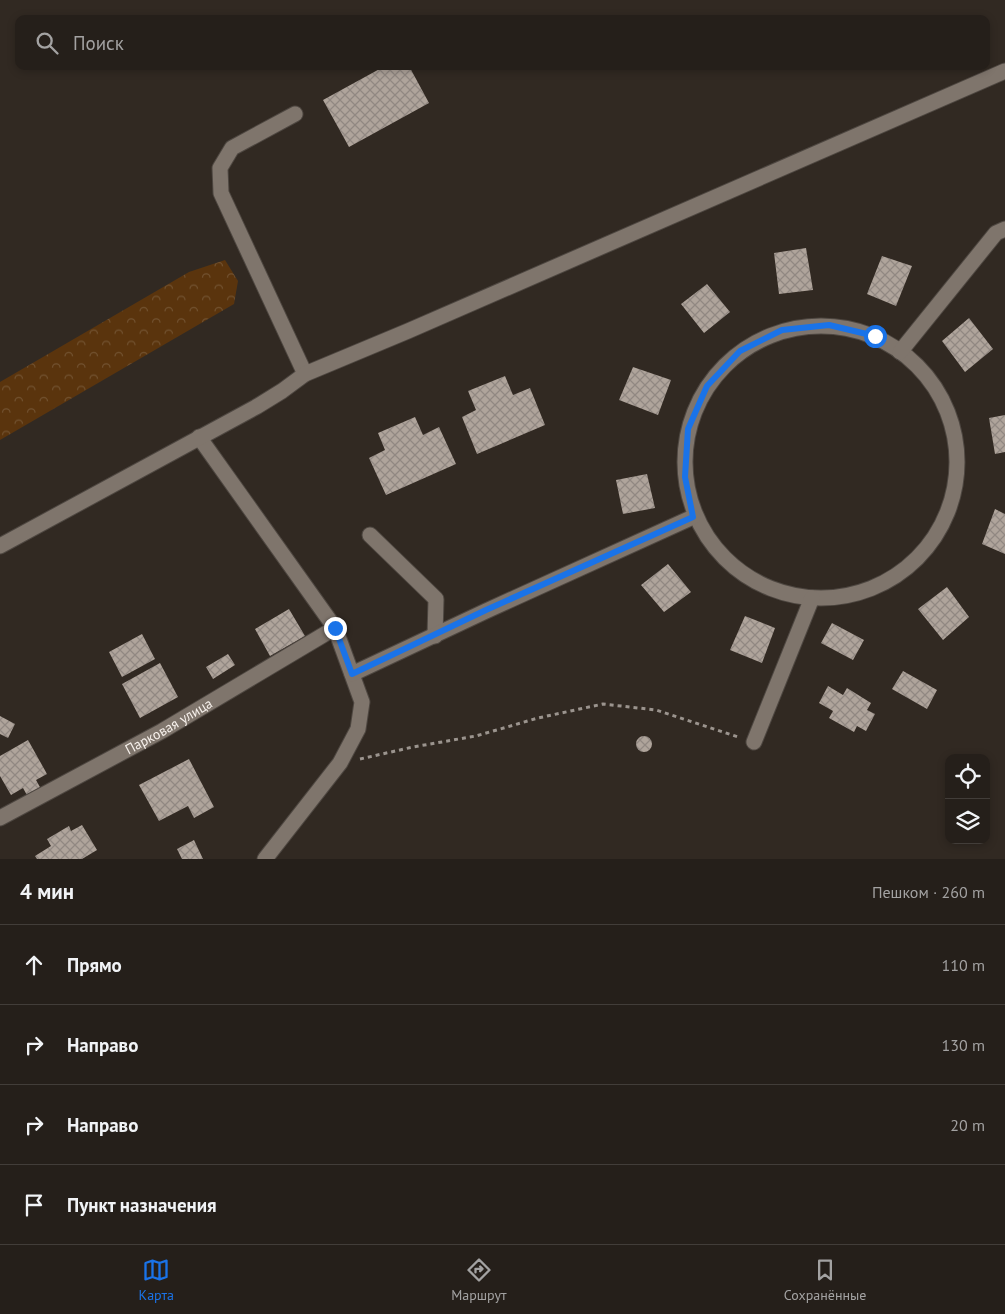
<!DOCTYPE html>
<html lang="ru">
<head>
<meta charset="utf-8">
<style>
  body { margin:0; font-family:"PT Sans",sans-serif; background:#312c27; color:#f1f3f6 }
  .controls { position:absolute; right:15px; bottom:15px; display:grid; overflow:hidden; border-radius:10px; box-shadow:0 2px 8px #0003 }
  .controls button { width:45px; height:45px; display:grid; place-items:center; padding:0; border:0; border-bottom:1px solid #423d39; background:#251f1a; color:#f1f3f6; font:25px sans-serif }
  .stop { position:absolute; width:15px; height:15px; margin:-11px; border:4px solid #1a73e8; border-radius:50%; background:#fff }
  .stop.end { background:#1a73e8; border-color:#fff; box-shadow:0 1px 5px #0008 }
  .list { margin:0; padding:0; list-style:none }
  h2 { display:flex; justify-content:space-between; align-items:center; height:65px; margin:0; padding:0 20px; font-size:21px }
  h2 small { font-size:16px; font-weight:400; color:#a3a2a2 }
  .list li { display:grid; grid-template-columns:32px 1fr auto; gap:15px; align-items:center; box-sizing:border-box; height:80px; padding:0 20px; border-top:1px solid #423d39 }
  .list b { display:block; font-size:19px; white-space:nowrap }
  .list em { font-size:16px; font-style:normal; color:#a3a2a2 }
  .icon { flex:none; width:28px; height:28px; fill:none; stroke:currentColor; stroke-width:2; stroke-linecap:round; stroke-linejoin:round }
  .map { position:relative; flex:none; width:1005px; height:859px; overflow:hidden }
  .search { position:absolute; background:#251f1a; box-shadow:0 2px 8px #0003; left:15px; right:15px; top:15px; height:55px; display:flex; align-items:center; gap:12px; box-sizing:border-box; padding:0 18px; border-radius:10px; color:#a3a2a2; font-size:19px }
  .sheet { height:385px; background:#251f1a }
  nav { display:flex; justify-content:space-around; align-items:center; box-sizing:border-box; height:70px; border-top:1px solid #423d39; background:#251f1a; font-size:14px; color:#a3a2a2 }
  nav a { display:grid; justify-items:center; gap:2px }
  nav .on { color:#1a73e8 }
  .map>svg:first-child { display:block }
  .forest { fill:url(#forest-crowns) }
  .building { fill:url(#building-cross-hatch) }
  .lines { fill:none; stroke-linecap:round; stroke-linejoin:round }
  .minor-casing { stroke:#4e4741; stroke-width:17 }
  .path { stroke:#9b948e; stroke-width:3; stroke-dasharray:4 4; stroke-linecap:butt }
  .minor { stroke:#7f756c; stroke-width:15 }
  .route { stroke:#1a73e8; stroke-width:6 }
  .labels { text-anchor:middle; stroke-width:5; stroke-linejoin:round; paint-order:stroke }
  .street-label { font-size:14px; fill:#f7f1ec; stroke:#271f18 }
</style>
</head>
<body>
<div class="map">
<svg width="1005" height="859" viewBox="0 0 1005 859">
  <defs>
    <pattern id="forest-crowns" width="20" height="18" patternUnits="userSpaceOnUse" patternTransform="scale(1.25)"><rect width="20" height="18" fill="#5a340d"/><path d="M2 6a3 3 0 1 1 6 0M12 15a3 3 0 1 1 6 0" fill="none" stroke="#725230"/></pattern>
    <pattern id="building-cross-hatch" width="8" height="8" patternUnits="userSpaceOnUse" patternTransform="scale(1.25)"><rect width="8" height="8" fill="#afa49b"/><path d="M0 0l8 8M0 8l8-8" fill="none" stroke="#918882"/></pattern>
  </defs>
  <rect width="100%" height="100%" fill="#312922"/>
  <path class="forest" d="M225,260l13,21 -4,23 -234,136v-58l189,-110z"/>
  <path class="building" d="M385,66h24l20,37 -80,44 -26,-47z
    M806,248l7,42 -34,4 -5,-41z
    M882,256l30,10 -16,40 -29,-12z
    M707,284l23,28 -26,21 -23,-29z
    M969,318l24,31 -28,23 -23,-31z
    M633,367l38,13 -13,35 -39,-15z
    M505,376l8,19 17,-7 15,37 -68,29 -15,-37 14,-7 -8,-19z
    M1005,415v37l-10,2 -6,-36z
    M415,417l8,18 16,-8 17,37 -70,31 -17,-37 16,-8 -7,-17z
    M647,474l8,34 -32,6 -7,-34z
    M995,509l10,5v40l-23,-10z
    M668,564l23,28 -27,20 -23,-27z
    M947,587l22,30 -26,23 -25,-31z
    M289,609l16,27 -35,20 -15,-27z
    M745,616l30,12 -13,35 -32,-13z
    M832,623l32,17 -11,20 -32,-17z
    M142,634l13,25 -33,18 -13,-25z
    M228,654l7,11 -22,14 -7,-12z
    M160,663l18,34 -38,21 -18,-34z
    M903,671l34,19 -10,19 -35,-20z
    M828,686l15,9 4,-7 24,15 -4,7 8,4 -9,17 -9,-5 -3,6 -25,-14 4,-7 -14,-8z
    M0,716l15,8 -7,14 -8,-4z
    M636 744a8 8 0 1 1 16 0a8 8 0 1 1-16 0Z
    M28,740l19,34 -11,6 5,9 -13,8 -5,-9 -12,7 -11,-19v-20z
    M189,759l25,48 -20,11 -6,-12 -29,15 -20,-36z
    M82,825l15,25 -15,9h-45l-2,-3 16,-10 -4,-7 22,-13 2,5z
    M194,840l9,19h-21l-5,-10z"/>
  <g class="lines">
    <g class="minor-casing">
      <g id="minor">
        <path d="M295,114l-63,34 -12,20 1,25 84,181"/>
        <circle cx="821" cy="462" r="136"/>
        <path d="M900,352l96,-119 9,-4"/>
        <path d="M199,437l136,191 27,74 -4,27 -18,34 -75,96"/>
        <path d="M370,535l66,64 -1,37"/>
        <path d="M0,546l256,-139 26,-16 23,-17 103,-43 597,-260"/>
        <path d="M352,674l134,-63 207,-94"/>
        <path d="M754,742l58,-144"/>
        <path id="s1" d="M0,818l162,-87 173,-103"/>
      </g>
    </g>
    <path class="path" d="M360,759l53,-12 63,-11 62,-18 65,-14 53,6 82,27"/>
    <use href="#minor" class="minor"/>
  </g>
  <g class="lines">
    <path class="route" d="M335,628l17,46 134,-64 207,-93 -8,-40 3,-48 19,-43 33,-35 42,-21 47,-5 46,11"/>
  </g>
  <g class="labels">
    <g class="street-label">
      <text dy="5" stroke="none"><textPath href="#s1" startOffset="192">Парковая улица</textPath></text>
    </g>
  </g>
</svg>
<div class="controls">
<button><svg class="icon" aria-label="locate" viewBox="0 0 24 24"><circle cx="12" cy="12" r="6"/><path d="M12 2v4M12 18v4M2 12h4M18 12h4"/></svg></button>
<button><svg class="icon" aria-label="layers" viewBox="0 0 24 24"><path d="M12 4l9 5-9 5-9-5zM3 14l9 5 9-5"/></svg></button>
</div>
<div class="stop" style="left:875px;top:336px"></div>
<div class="stop end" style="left:335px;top:628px"></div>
<div class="search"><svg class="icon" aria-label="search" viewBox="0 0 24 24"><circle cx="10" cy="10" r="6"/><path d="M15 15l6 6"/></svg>Поиск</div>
</div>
<section class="sheet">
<h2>4 мин<small>Пешком · 260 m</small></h2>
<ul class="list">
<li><svg class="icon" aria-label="ahead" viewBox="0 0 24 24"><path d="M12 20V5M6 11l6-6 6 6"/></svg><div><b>Прямо</b></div><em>110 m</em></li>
<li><svg class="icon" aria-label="right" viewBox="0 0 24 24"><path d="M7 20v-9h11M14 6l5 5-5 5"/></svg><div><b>Направо</b></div><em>130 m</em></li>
<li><svg class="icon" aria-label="right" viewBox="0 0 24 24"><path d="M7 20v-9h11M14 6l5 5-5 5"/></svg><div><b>Направо</b></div><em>20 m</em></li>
<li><svg class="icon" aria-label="arrive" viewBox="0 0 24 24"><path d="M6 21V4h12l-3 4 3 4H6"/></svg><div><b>Пункт назначения</b></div></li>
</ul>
</section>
<nav>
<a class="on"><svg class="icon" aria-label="map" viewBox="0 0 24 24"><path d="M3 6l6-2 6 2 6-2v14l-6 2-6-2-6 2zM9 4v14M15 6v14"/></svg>Карта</a>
<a><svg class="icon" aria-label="directions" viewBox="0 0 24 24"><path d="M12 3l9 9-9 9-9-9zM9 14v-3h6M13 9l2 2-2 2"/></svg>Маршрут</a>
<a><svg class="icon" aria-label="saved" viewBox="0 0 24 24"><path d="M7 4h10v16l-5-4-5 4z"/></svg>Сохранённые</a>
</nav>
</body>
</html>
